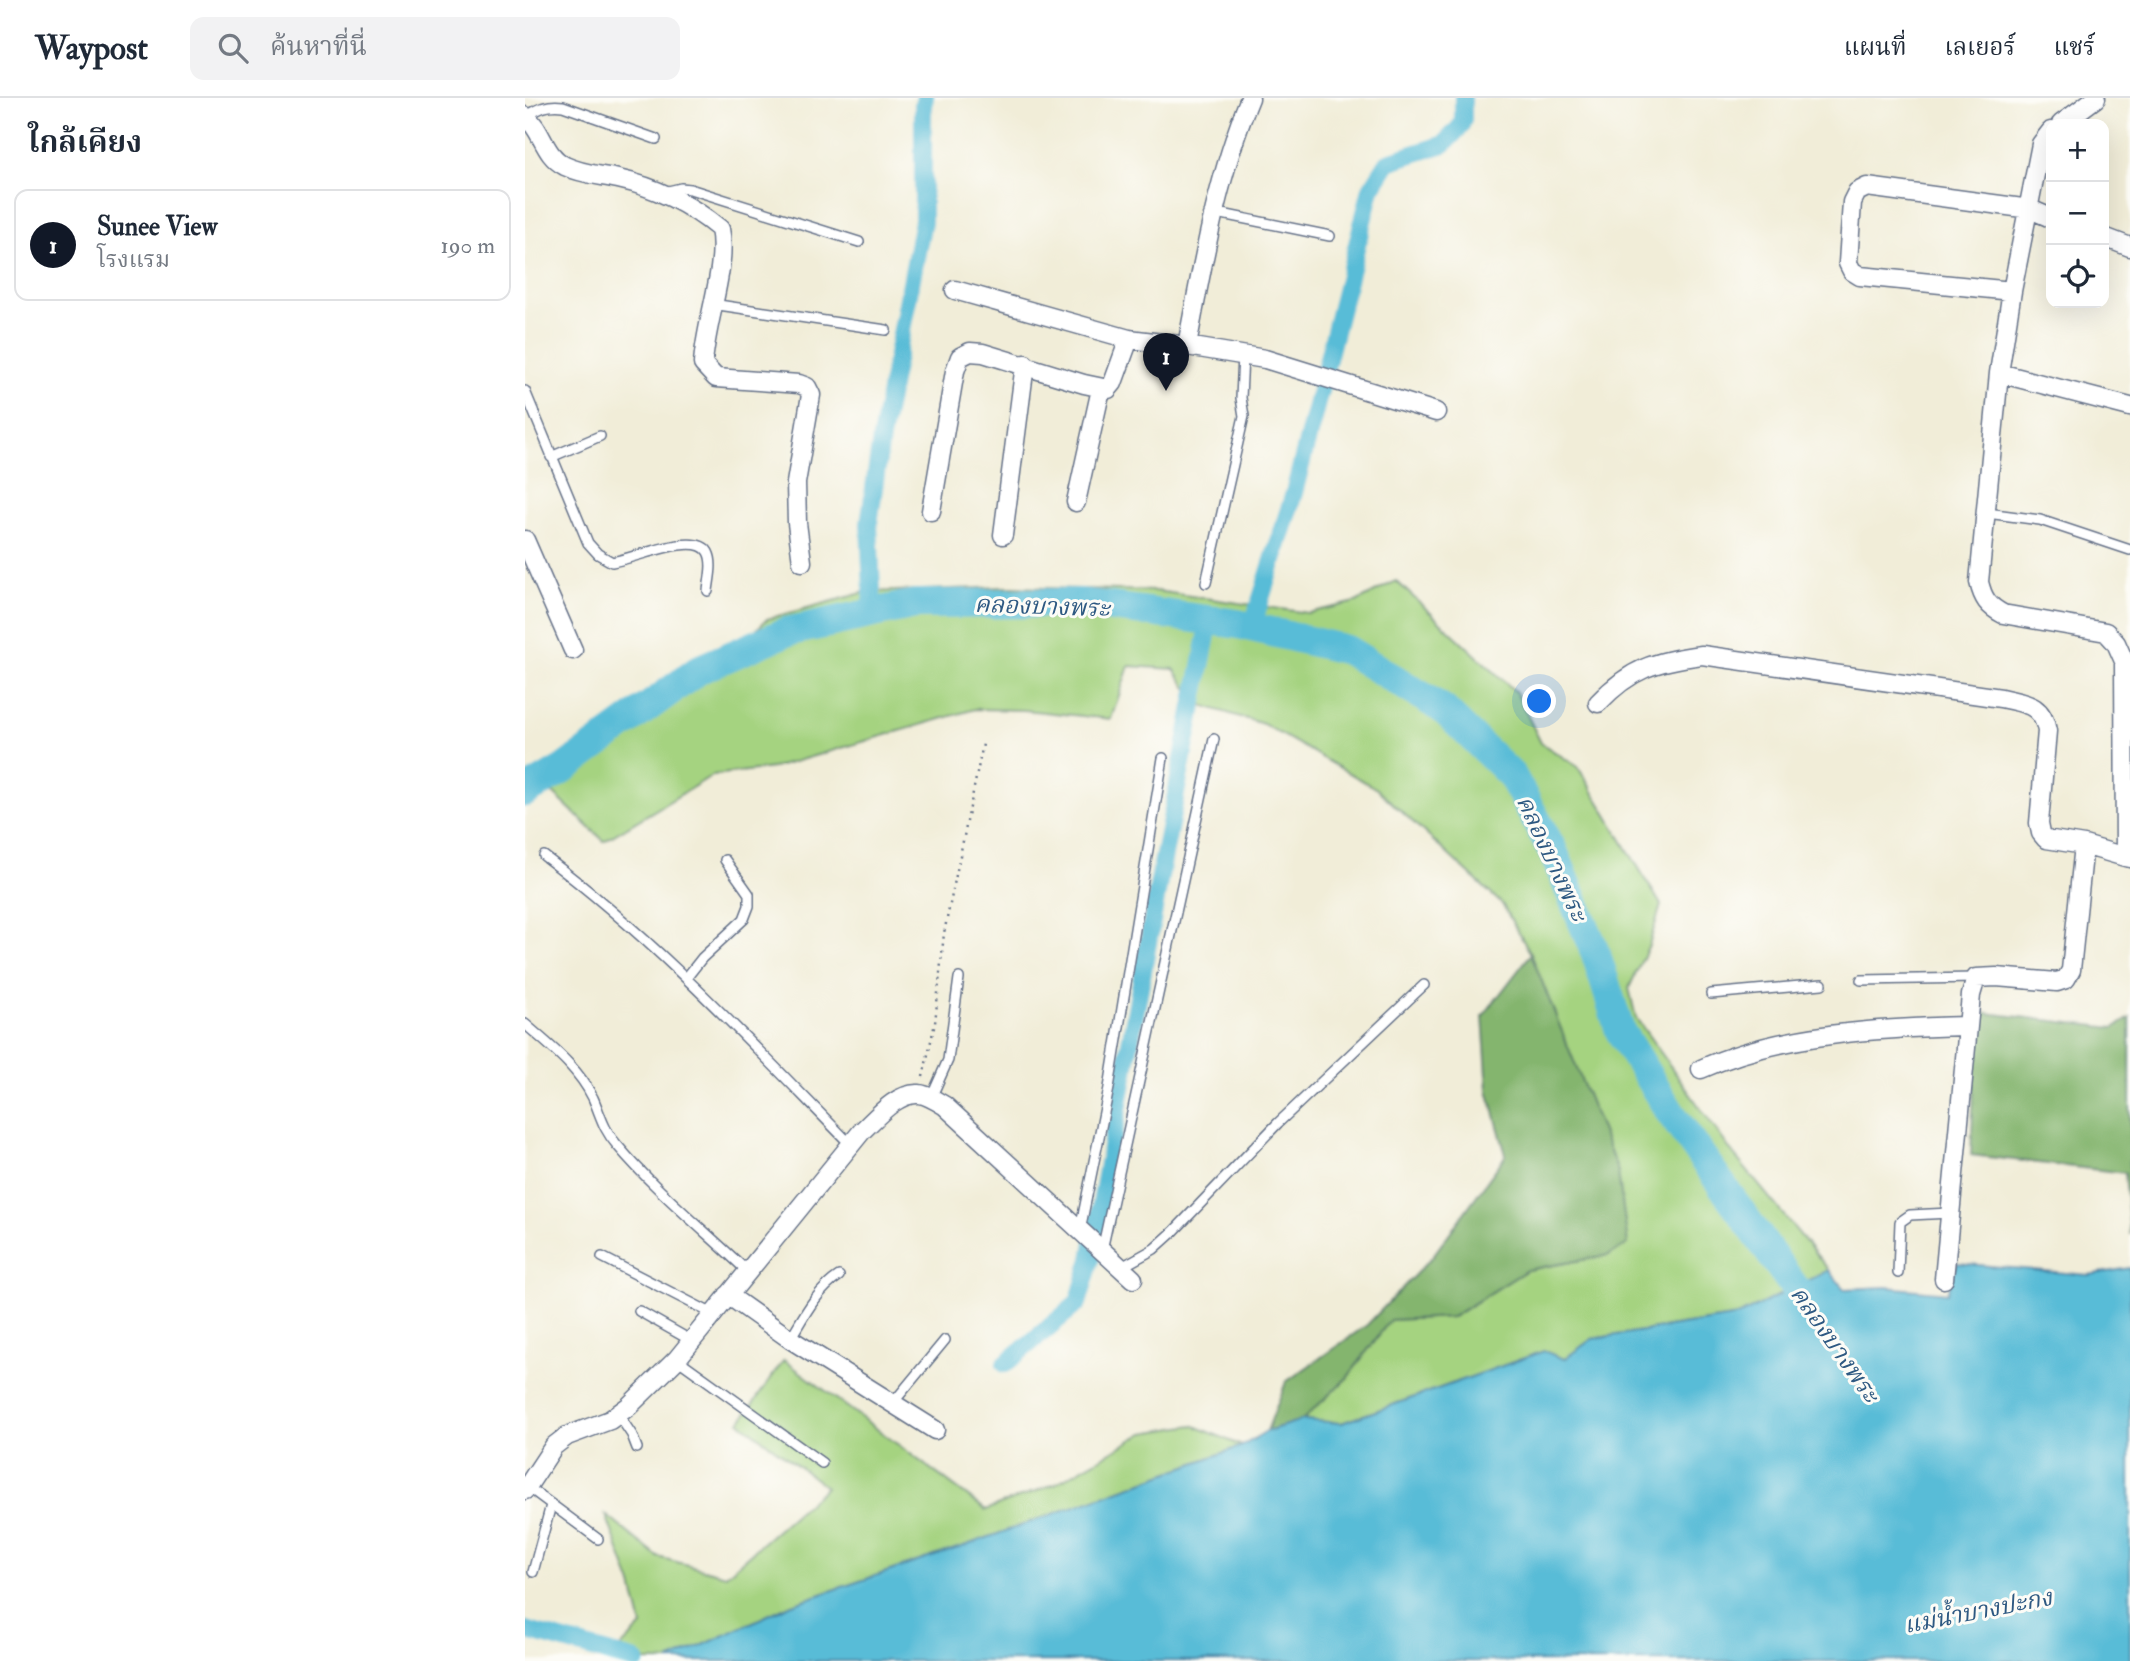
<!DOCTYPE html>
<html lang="th">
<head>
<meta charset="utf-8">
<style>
  body { margin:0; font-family:"IM FELL Double Pica","Noto Serif Thai",serif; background:#f2f2f3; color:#1f2937 }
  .controls { position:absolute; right:21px; top:21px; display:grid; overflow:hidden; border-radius:14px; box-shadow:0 7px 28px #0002 }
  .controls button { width:63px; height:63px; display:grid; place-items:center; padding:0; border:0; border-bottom:2px solid #e0e1e3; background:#fff; color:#1f2937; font:35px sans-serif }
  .you { position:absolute; left:1015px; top:604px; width:24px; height:24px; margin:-18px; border:5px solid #fff; border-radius:50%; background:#1a73e8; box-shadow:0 0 0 10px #1a73e833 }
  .badge { display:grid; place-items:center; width:46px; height:46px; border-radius:50%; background:#111827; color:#fff; font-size:23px; font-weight:700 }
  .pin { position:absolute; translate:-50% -58px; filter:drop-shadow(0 2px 4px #0008) }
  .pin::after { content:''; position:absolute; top:37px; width:24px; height:21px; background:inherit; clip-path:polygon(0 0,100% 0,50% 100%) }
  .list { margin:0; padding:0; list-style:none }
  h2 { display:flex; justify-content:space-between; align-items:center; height:91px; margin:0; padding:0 28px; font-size:30px }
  h2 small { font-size:23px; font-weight:400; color:#747a83 }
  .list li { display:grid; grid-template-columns:46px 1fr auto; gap:21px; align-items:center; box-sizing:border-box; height:112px; margin:0 14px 14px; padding:0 14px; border:2px solid #e0e1e3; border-radius:14px }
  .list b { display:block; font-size:26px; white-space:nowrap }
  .list p { margin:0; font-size:23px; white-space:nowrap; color:#747a83 }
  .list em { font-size:23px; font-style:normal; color:#747a83 }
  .icon { flex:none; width:38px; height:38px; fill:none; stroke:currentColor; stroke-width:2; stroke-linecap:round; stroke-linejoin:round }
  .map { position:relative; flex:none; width:1605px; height:1563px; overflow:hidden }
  header { display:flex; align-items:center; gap:42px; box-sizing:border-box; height:98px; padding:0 35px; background:#fff; border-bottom:2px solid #e0e1e3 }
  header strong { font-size:33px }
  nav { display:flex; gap:38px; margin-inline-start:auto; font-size:24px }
  .search { width:490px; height:63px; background:#f2f2f3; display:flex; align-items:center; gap:18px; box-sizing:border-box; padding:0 24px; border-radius:14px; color:#747a83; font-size:26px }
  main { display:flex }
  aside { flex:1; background:#fff }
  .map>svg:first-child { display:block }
  .green { fill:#a5d380; stroke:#60816f; stroke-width:2 }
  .forest { fill:#84b56e; stroke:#507266; stroke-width:2 }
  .water { fill:#59bcd7; stroke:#3a769a; stroke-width:2 }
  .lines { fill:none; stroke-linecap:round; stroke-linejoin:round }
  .canal { stroke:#59bcd7; stroke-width:18 }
  .river { stroke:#59bcd7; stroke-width:30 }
  .lane-casing { stroke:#667289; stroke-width:12 }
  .street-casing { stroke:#667289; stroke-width:21 }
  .path { stroke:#667289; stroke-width:2.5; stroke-dasharray:2 5; stroke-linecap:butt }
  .lane { stroke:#fff; stroke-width:9 }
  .street { stroke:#fff; stroke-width:18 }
  .labels { text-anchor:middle; stroke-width:6; stroke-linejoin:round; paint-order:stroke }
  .water-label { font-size:24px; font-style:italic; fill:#2e5982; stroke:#fdfcf7 }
</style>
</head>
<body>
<header>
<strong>Waypost</strong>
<div class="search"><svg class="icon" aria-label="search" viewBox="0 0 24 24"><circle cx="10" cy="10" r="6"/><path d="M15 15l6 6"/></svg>ค้นหาที่นี่</div>
<nav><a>แผนที่</a><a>เลเยอร์</a><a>แชร์</a></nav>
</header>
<main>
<aside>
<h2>ใกล้เคียง<small></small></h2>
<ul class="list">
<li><span class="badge">1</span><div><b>Sunee View</b><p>โรงแรม</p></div><em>190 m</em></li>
</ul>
</aside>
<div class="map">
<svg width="1605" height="1563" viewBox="0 0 1605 1563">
  <rect width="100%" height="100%" fill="#fdfcf7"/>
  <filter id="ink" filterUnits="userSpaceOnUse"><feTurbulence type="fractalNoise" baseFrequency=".0143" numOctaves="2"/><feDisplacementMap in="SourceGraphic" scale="14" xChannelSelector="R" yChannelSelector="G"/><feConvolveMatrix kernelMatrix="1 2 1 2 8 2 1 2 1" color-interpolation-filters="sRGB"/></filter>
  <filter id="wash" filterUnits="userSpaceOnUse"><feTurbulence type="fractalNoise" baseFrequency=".00686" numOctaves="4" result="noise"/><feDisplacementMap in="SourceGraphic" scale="28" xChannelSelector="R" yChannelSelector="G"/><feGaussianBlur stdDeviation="1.57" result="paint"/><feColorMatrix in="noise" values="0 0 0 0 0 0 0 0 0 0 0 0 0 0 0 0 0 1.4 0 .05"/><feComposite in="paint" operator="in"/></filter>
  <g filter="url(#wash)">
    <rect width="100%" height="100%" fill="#f1edd8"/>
    <path class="green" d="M871,483l120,111 25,51 37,24 83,138 -12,40 -20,43 7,30 98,137 95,115 -91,46 -146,23 -28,21 -20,-9 -203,72 -39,-3 45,-42 43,-58 63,-3 74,-47 82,-15 9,-83 -87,-218 -29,-50 -125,-115 -114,-65 -65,-20 -24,-35 -45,-3 -18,53 -87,-9 -49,-1 -202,59 -60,7 -109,66 -52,-49 78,-61 84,-59 53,-53 99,-27 142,-5 148,4 152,22 48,-11z
      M259,1262l202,150 69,-26 89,-51 49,-8 49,21 -275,99 -175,59 -123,57h-46l-2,-14 21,-21 -10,-41 -26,-70 52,42 68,18 100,-88 -86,-65z"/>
    <path class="forest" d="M1006,856l87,218 10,72 -19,11 -82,15 -75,47 -62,3 -43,58 -45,42 -35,11 19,-49 81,-57 65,-68 74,-102 -18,-65 -5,-74z
      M1452,914l137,16 16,-10v217l-5,-62 -154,-18z"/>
    <path class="water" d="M1432,1165l131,12 42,-7v393h-1461l123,-57 175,-59 275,-99 25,-15 35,-11 40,3 202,-72 20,8 28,-20 146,-23 91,-46 15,19 42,-2 61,6z"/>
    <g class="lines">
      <path class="canal" d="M348,515l-4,-89 12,-86 42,-217v-116l2,-7
        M727,529l42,-134 77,-304 17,-27 56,-18 16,-17 3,-8v-21
        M480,1266l73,-61 13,-44 72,-399 47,-240
        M0,1532l111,31"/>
      <path class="river" d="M0,694l37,-22 138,-101 86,-37 129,-28 167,-1 156,21 109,26 96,59 69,67 41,75 43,103 24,77 50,81 147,207"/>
    </g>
  </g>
  <g filter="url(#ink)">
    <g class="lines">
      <g class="lane-casing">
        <path id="lane" d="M1,18c14,-8 21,-12 37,-10l93,33
          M139,94l17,-4 9,1 169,53
          M687,114l118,24
          M187,206l174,26
          M0,293l63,152 10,11 14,8c21,-3 84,-31 96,-10 6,11 1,28 0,39
          M26,359l49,-21
          M1462,415l53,7 90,30
          M681,485l38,-167 -3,-18 2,-43
          M19,758c113,85 208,188 307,289
          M162,879l15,-19 42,-39 5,-13v-12l-24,-34
          M1336,882l115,-2
          M1186,896l111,-10
          M0,926c25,22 53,43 68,74 8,18 10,31 24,47 39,46 87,85 130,126
          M406,1000l17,-38 11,-82
          M555,1132l29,-142 54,-330
          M577,1152l112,-511
          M77,1159l111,57
          M595,1170l34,-19 20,-18 104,-108 146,-138
          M1373,1175l2,-51 10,-7 40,-2
          M114,1213l53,30
          M265,1241c14,-23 26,-48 49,-63
          M152,1261l145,104
          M368,1305l52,-63
          M93,1316l14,21 5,13
          M3,1389l70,52
          M8,1474l18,-67"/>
      </g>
      <g class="street-casing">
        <path id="street" d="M0,18c18,14 18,39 40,50 17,8 34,9 53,13 37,8 73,26 102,50 8,36 -15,95 -17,135l13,14 83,6 8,3 4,8 -15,88 1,40 5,39
          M1536,26l35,-26
          M1526,33l-10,13 -29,147 -13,82 -20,209c4,17 9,24 24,32l103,18 10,11 8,18 1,196 5,1
          M1579,139l26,10
          M430,192l174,49 58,7 78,13 171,53
          M1487,193l-152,-15 -8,-5 -4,-8 4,-61 5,-10 10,-5 163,22 21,9
          M662,248c16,-85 30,-168 63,-248
          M1474,275l131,34
          M551,404l25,-113
          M406,413l24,-140 5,-14 10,-5 13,1 101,31 24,5 5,-6 16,-44
          M478,437l22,-171
          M0,442l48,110
          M1073,605c33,-35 58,-42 104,-48l299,43c24,6 41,5 46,33l-8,92 2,10 5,6 38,6 41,12
          M1176,971c80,-36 180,-41 267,-43
          M1419,1181l27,-284 5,-17 20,-1 61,5 9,-3 5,-9 13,-125
          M203,1197l62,44 145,91
          M0,1392l29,-44 13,-10 43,-16 19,-14 48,-47 185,-228c14,-13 35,-39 57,-37 9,1 18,7 26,12l188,173"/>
      </g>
      <path class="path" d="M398,979l12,-54 9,-90 39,-189"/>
      <use href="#lane" class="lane"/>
      <use href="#street" class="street"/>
    </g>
  </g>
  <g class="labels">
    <g class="water-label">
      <text transform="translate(517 508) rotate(2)" y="8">คลองบางพระ</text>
      <text transform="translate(1027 760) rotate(65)" y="8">คลองบางพระ</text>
      <text transform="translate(1310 1246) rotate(55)" y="8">คลองบางพระ</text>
      <text transform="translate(1453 1513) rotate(-11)" y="8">แม่น้ำบางปะกง</text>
    </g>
  </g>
</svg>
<div class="controls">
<button>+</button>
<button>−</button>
<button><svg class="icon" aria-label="locate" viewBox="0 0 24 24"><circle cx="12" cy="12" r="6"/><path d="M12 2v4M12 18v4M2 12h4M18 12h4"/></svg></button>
</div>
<div class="you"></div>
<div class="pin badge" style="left:641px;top:293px">1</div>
</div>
</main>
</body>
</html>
